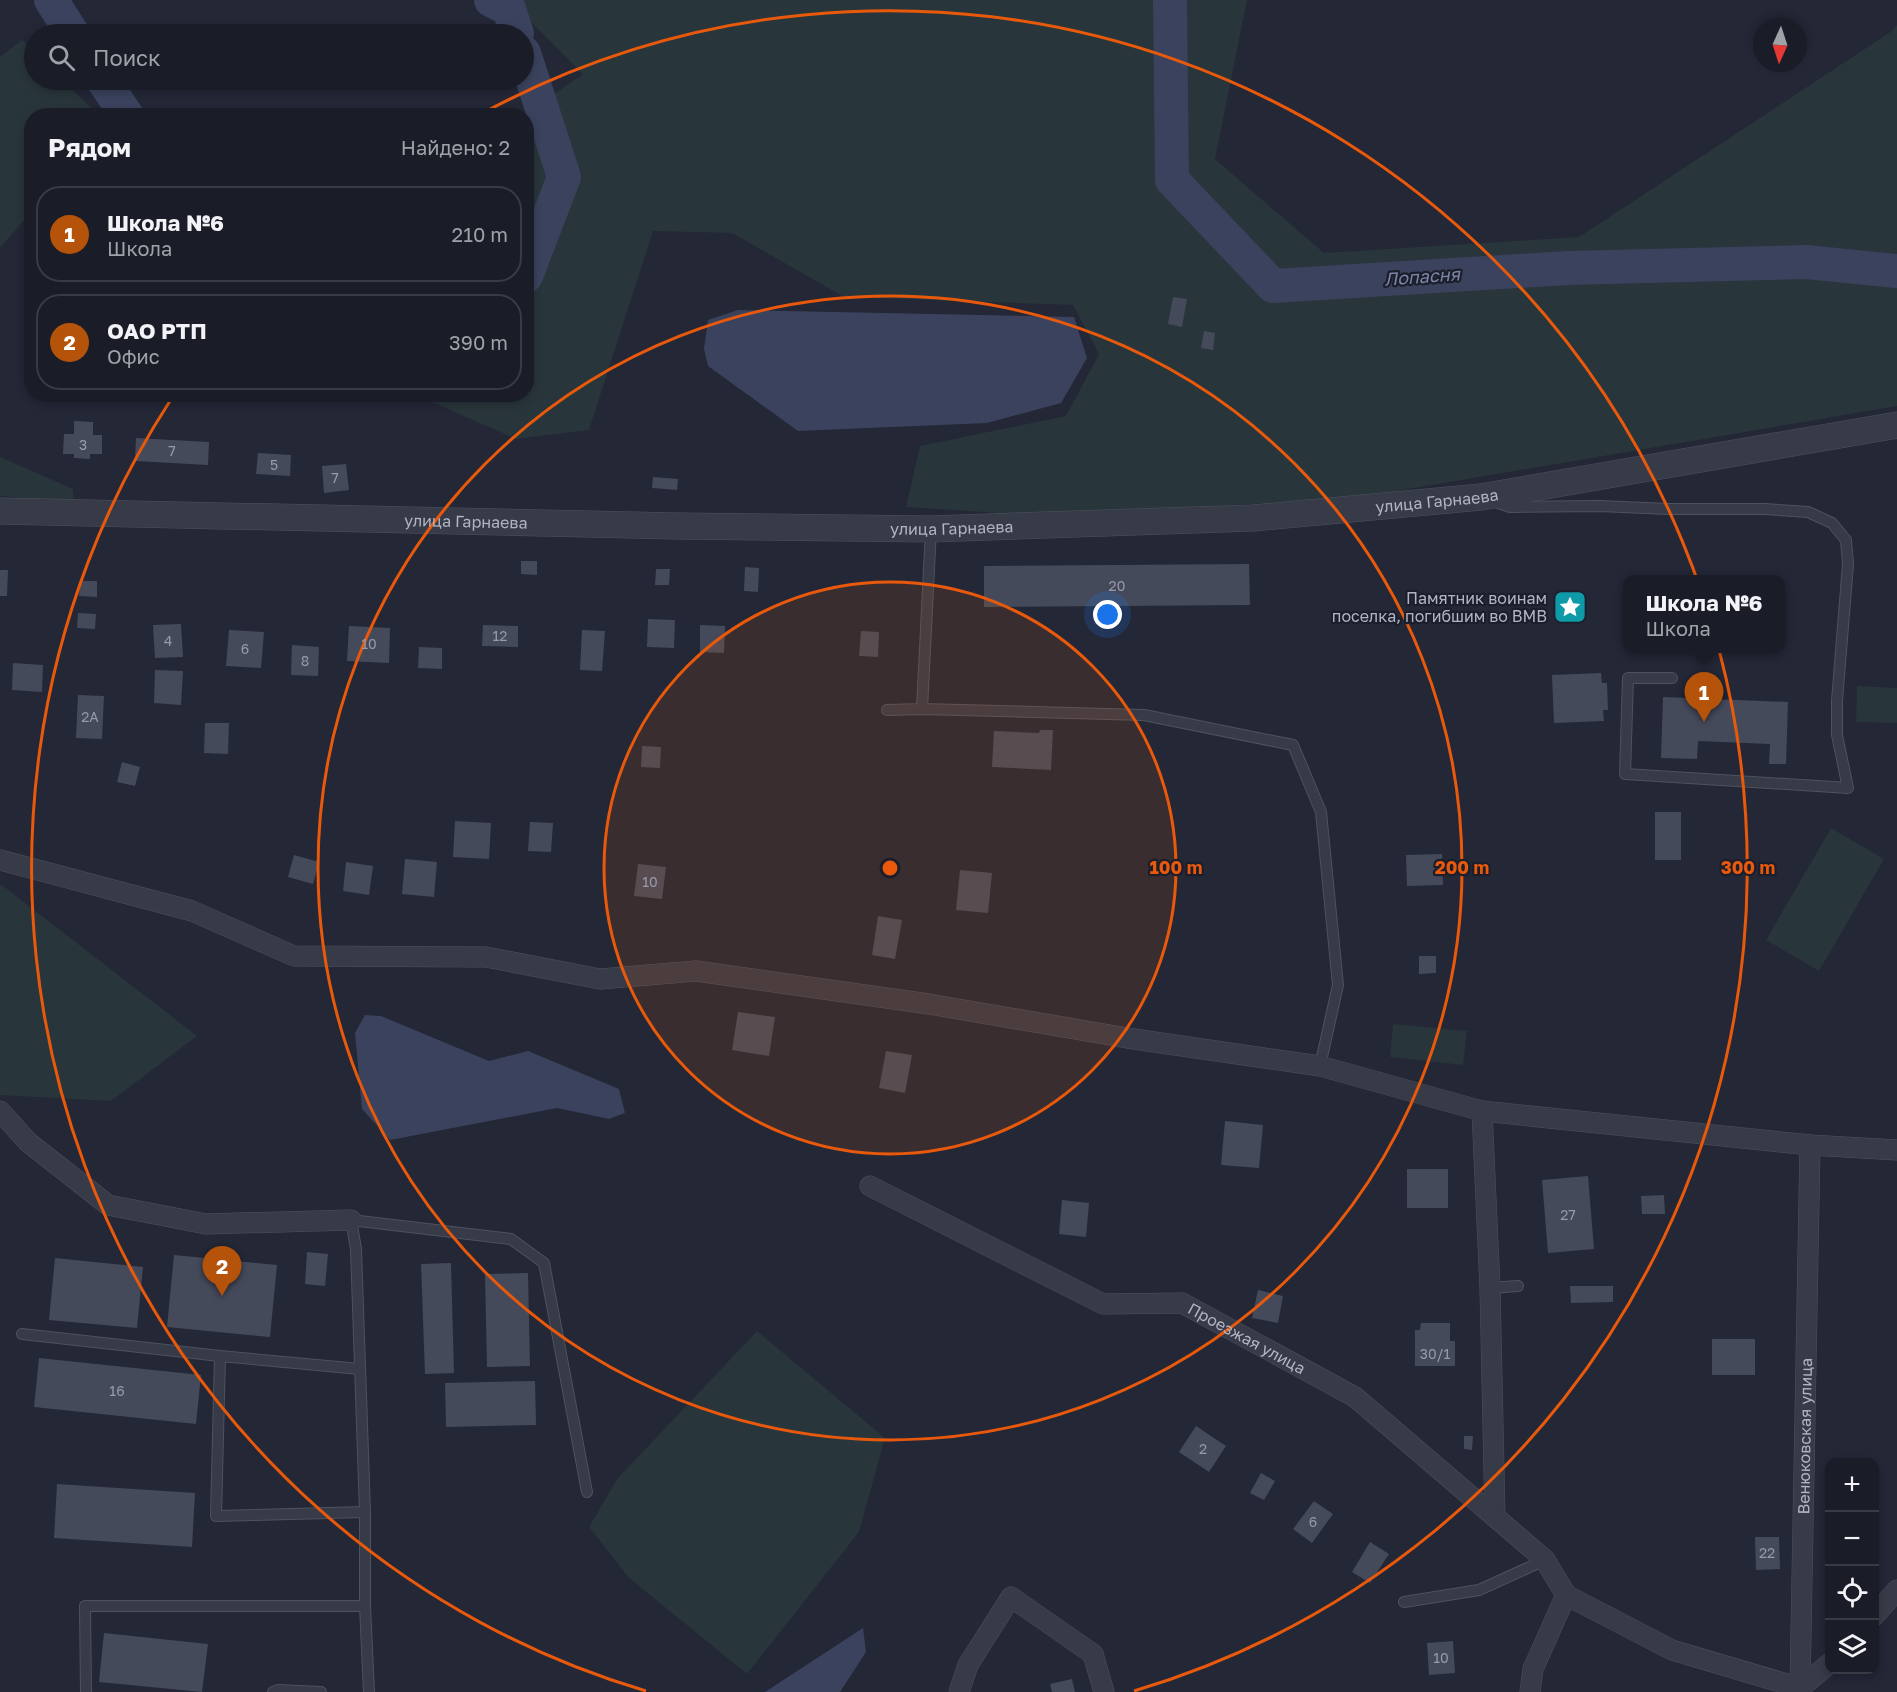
<!DOCTYPE html>
<html lang="ru">
<head>
<meta charset="utf-8">
<style>
  body { margin:0; font-family:"Golos Text",sans-serif; background:#272a34; color:#f1f3f6 }
  .controls { position:absolute; right:18px; bottom:18px; display:grid; overflow:hidden; border-radius:12px; box-shadow:0 3px 9px #0003 }
  .controls button { width:54px; height:54px; display:grid; place-items:center; padding:0; border:0; border-bottom:2px solid #383b45; background:#1a1d28; color:#f1f3f6; font:30px sans-serif }
  .compass { position:absolute; left:1753px; top:18px; width:54px; height:54px; border-radius:50%; background:#1a1d28; box-shadow:0 3px 9px #0003; rotate:183deg }
  .you { position:absolute; left:1108px; top:615px; width:21px; height:21px; margin:-15px; border:4px solid #fff; border-radius:50%; background:#1a73e8; box-shadow:0 0 0 9px #1a73e833 }
  .badge { display:grid; place-items:center; width:39px; height:39px; border-radius:50%; background:#b45309; color:#fff; font-size:20px; font-weight:700 }
  .pin { position:absolute; translate:-50% -50px; filter:drop-shadow(0 2px 3px #0008) }
  .pin::after { content:''; position:absolute; top:32px; width:21px; height:18px; background:inherit; clip-path:polygon(0 0,100% 0,50% 100%) }
  .popup { position:absolute; left:1623px; top:575px; width:162px; height:78px; box-sizing:border-box; display:grid; place-content:center; border-radius:12px; background:#1a1d28; filter:drop-shadow(0 2px 4px #0005); font-size:20px; white-space:nowrap; color:#9fa2a8 }
  .popup b { font-size:22px; color:#f1f3f6 }
  .popup::after { content:''; position:absolute; left:50%; top:100%; margin-left:-12px; border:12px solid transparent; border-top-color:#1a1d28 }
  .list { margin:0; padding:0; list-style:none }
  h2 { display:flex; justify-content:space-between; align-items:center; height:78px; margin:0; padding:0 24px; font-size:26px }
  h2 small { font-size:20px; font-weight:400; color:#9fa2a8 }
  .list li { display:grid; grid-template-columns:39px 1fr auto; gap:18px; align-items:center; box-sizing:border-box; height:96px; margin:0 12px 12px; padding:0 12px; border:2px solid #383b45; border-radius:24px }
  .list b { display:block; font-size:22px; white-space:nowrap }
  .list p { margin:0; font-size:20px; white-space:nowrap; color:#9fa2a8 }
  .list em { font-size:20px; font-style:normal; color:#9fa2a8 }
  .icon { flex:none; width:33px; height:33px; fill:none; stroke:currentColor; stroke-width:2; stroke-linecap:round; stroke-linejoin:round }
  .map { position:relative; flex:none; width:1897px; height:1692px; overflow:hidden }
  .search { position:absolute; background:#1a1d28; box-shadow:0 3px 9px #0003; left:24px; top:24px; width:510px; height:66px; display:flex; align-items:center; gap:15px; box-sizing:border-box; padding:0 21px; border-radius:33px; color:#9fa2a8; font-size:22px }
  .panel { position:absolute; background:#1a1d28; box-shadow:0 3px 9px #0003; left:24px; top:108px; width:510px; height:294px; border-radius:24px }
  .map>svg:first-child { display:block }
  .green { fill:#28353a }
  .water { fill:#3a425d }
  .lines { fill:none; stroke-linecap:round; stroke-linejoin:round }
  .river { stroke:#3a425d; stroke-width:34 }
  .building { fill:#454a5b }
  .service-casing { stroke:#4e525f; stroke-width:12 }
  .minor-casing { stroke:#4e525f; stroke-width:21 }
  .tertiary-casing { stroke:#4e525f; stroke-width:27 }
  .service { stroke:#373a47; stroke-width:10 }
  .minor { stroke:#373a47; stroke-width:20 }
  .tertiary { stroke:#373a47; stroke-width:26 }
  .ring { fill:none; stroke:#e8590c; stroke-width:3 }
  .labels { text-anchor:middle; stroke-width:4.5; stroke-linejoin:round; paint-order:stroke }
  .number-label { font-size:14px; fill:#969aa9 }
  .street-label { font-size:16px; fill:#b1b5c3; stroke:#1c1f2b }
  .poi-label { font-size:16px; fill:#b1b5c3; stroke:#1c1f2b; text-anchor:end }
  .water-label { font-size:18px; font-style:italic; fill:#7c86a8; stroke:#1c1f2b }
  .centre { fill:#e8590c; stroke:#1c1f2b; stroke-width:3 }
  .ring-label { font-size:18px; text-anchor:middle; font-weight:bold; fill:#e8590c; stroke:#1c1f2b; stroke-width:4.5; stroke-linejoin:round; paint-order:stroke }
</style>
</head>
<body>
<div class="map">
<svg width="1897" height="1692" viewBox="0 0 1897 1692">
  <rect width="100%" height="100%" fill="#232736"/>
  <path class="green" d="M509,0h738l-32,159 109,94 255,-16 313,-206 5,-6v381l-547,93 -320,16 -124,-8 14,-61 146,-30 33,-62 -26,-49 -229,-8 -112,-64 -79,-2 -64,199 -73,9 -100,-44 110,-1v-278l-2,-1 59,-41z
    M22,40l12,12v28h28l37,35 -67,1 -1,96 -31,36v-191z
    M0,457l73,32 1,14 -74,-7z
    M1857,686l40,2v35l-41,-1z
    M1831,828l53,31 -65,112 -53,-31z
    M0,885h2l195,151 -86,65 -111,-6z
    M1393,1024l74,7 -4,34 -73,-8z
    M757,1331l128,107 -26,94 -112,142 -118,-96 -40,-51 28,-48z"/>
  <path class="water" d="M738,310l336,7 13,41 -26,45 -74,20 -189,8 -90,-65 -4,-17 4,-29z
    M365,1015l16,1 108,45 39,-10 91,38 6,24 -16,6 -52,-11 -167,32 -28,-31 -7,-76z
    M863,1628l3,24 -26,40h-75z"/>
  <g class="lines">
    <path class="river" d="M51,0l22,34
      M491,0l18,9 8,25
      M1170,0l2,180 101,106 295,-18 238,-6 91,9
      M524,53l40,124 -38,99
      M103,80l24,36"/>
  </g>
  <path class="building" d="M1173,297l14,2 -5,28 -14,-3z
    M31,316h1v21l-8,-3z
    M1204,331l11,2 -2,17 -12,-2z
    M74,421l19,1v13h9v19h-12v5l-16,-1v-4h-11l1,-20h10z
    M136,438l73,4 -1,23 -73,-4z
    M258,453l33,2 -1,21 -34,-2z
    M346,464l3,26 -25,3 -2,-27z
    M653,477l25,2 -1,11 -25,-2z
    M521,561h16v14l-16,-1z
    M1249,564l1,41 -266,2v-41z
    M745,567l14,1 -1,24 -14,-1z
    M656,569h14l-1,16h-14z
    M0,570h8l-1,26h-7z
    M80,581h17v16l-18,-1z
    M78,613l18,1 -1,15 -18,-1z
    M648,619l27,1 -1,28 -27,-1z
    M181,624l2,33 -28,1 -2,-33z
    M483,625l35,1v21l-36,-1z
    M700,625l25,1 -1,27 -24,-1z
    M349,626l41,2 -1,35 -42,-2z
    M229,630l35,2 -3,36 -35,-2z
    M582,630l23,1 -3,40 -22,-1z
    M861,631l18,1 -1,25 -19,-1z
    M292,645l27,2 -1,29 -27,-1z
    M419,647l23,1v21l-24,-1z
    M13,663l30,2 -1,27 -30,-2z
    M155,670l28,1 -2,34 -27,-2z
    M1601,673l1,10h5l1,27h-5l1,11 -50,2 -2,-48z
    M78,695l26,1 -2,43 -26,-1z
    M1663,697l125,5 -2,62h-17l1,-20 -72,-3 -1,18 -36,-1z
    M205,723h24l-1,31 -24,-1z
    M1040,730h13l-2,40 -59,-3 2,-36 45,2z
    M642,746l19,1 -1,21 -19,-1z
    M122,762l18,5 -5,19 -18,-4z
    M1655,812h26v48h-26z
    M455,821l36,2 -2,36 -36,-2z
    M530,822l23,1 -2,29 -23,-1z
    M1442,854l1,31 -36,1 -1,-31z
    M294,855l25,7 -6,22 -25,-7z
    M405,859l32,3 -3,35 -32,-3z
    M346,862l27,4 -4,29 -26,-4z
    M638,864l28,3 -4,32 -28,-3z
    M960,870l32,3 -4,40 -32,-3z
    M878,916l24,4 -7,39 -23,-4z
    M1419,956h17v17l-17,1z
    M738,1012l37,5 -6,39 -37,-6z
    M886,1051l26,4 -7,38 -26,-5z
    M1225,1121l38,4 -4,43 -38,-3z
    M1407,1169h41v39h-41z
    M1588,1176l6,73 -46,4 -6,-73z
    M1664,1195l1,19h-23l-1,-18z
    M1062,1200l27,3 -3,34 -27,-3z
    M307,1252l21,2 -3,32 -20,-2z
    M174,1255l103,10 -7,72 -103,-10z
    M55,1258l88,9 -6,61 -88,-8z
    M451,1263l3,110 -29,1 -4,-110z
    M528,1273l2,93 -43,1 -2,-93z
    M1570,1286h43v16l-42,1z
    M1258,1290l25,6 -5,27 -26,-5z
    M1421,1323h29v18h5v25h-40v-36h5z
    M1712,1339h43v36h-43z
    M39,1358l162,17 -5,49 -162,-17z
    M535,1381l1,44 -90,2 -1,-44z
    M1196,1426l30,20 -17,26 -30,-20z
    M1464,1436h9l-1,14 -8,-1z
    M1261,1473l14,8 -11,19 -14,-7z
    M57,1484l138,9 -3,54 -138,-9z
    M1314,1501l19,13 -21,29 -19,-14z
    M1755,1537h24l1,32 -24,1z
    M1370,1542l19,12 -19,29 -18,-11z
    M104,1633l104,11 -6,48 -103,-10z
    M1453,1641l2,32 -26,2 -2,-32z
    M1072,1679l3,13h-23l-2,-8z"/>
  <g class="lines">
    <g class="service-casing">
      <path id="service" d="M1492,501l18,6 89,-1 70,3h96l43,3 24,11 14,17 2,24 -11,137v34l11,53 -223,-14 3,-96h44
        M931,529l-9,180 222,6 149,30 28,67 17,173 -18,81
        M887,710l35,-1
        M1490,1288l28,-2
        M22,1334l198,22 140,13
        M220,1356l-4,160 149,-4
        M1404,1602l75,-12 66,-30
        M86,1692l-1,-86h280
        M273,1692l5,-2 43,2
        M369,1692l-4,-86v-94l-9,-263 -5,-29 160,19 33,24 43,229"/>
    </g>
    <g class="minor-casing">
      <g id="minor">
        <path d="M0,860l192,51 102,45 192,1 114,22 96,-8 233,33 198,34 193,28 162,45 328,34 87,5"/>
        <path d="M0,1111l28,31 80,63 98,19 145,-4"/>
        <path d="M1482,1111l8,177 5,229 50,43 21,35 106,55 128,38"/>
        <path id="s1" d="M870,1186l233,118 79,-1 173,94 140,120"/>
        <path d="M1874,1616l23,-26"/>
        <path id="s2" d="M1800,1688l10,-543"/>
        <path d="M1800,1688l30,-25"/>
        <path d="M959,1692l9,-27 43,-68 82,57 11,38"/>
        <path d="M1530,1692l3,-23 33,-74"/>
      </g>
    </g>
    <g class="tertiary-casing">
      <g id="tertiary">
        <path id="s3" d="M0,511l678,15 253,3 322,-11 228,-21 416,-72"/>
      </g>
    </g>
    <use href="#service" class="service"/>
    <use href="#minor" class="minor"/>
    <use href="#tertiary" class="tertiary"/>
  </g>
  <circle cx="890" cy="868" r="286" fill="#e8590c" fill-opacity=".12"/>
  <g class="ring">
    <circle cx="890" cy="868" r="286"/>
    <circle cx="890" cy="868" r="572"/>
    <path d="M646 1691A858 858 0 0 1 170 401M481 114A858 858 0 1 1 1134 1691"/>
  </g>
  <defs>
    <g id="sight-square" transform="scale(1.725)"><rect x="-9" y="-9" width="18" height="18" rx="4" fill="#0f9aa8" stroke="#1c1f2b"/><path d="M0-6L1.8-2.2L6-1.7L2.9 1.2L3.7 5.4L0 3.3L-3.7 5.4L-2.9 1.2L-6-1.7L-1.8-2.2Z" fill="#fff"/></g>
  </defs>
  <g fill-rule="evenodd">
    <use href="#sight-square" x="1570" y="607"/>
  </g>
  <g class="labels">
    <g class="number-label">
      <text x="83" y="450">3</text>
      <text x="172" y="456">7</text>
      <text x="274" y="470">5</text>
      <text x="335" y="483">7</text>
      <text x="1117" y="591">20</text>
      <text x="500" y="641">12</text>
      <text x="168" y="646">4</text>
      <text x="369" y="649">10</text>
      <text x="245" y="654">6</text>
      <text x="305" y="666">8</text>
      <text x="90" y="722">2А</text>
      <text x="650" y="887">10</text>
      <text x="1568" y="1220">27</text>
      <text x="1435" y="1359">30/1</text>
      <text x="117" y="1396">16</text>
      <text x="1203" y="1454">2</text>
      <text x="1313" y="1527">6</text>
      <text x="1767" y="1558">22</text>
      <text x="1441" y="1663">10</text>
    </g>
    <g class="street-label">
      <text dy="6" stroke="none"><textPath href="#s3" startOffset="1438">улица Гарнаева</textPath></text>
      <text dy="6" stroke="none"><textPath href="#s3" startOffset="466">улица Гарнаева</textPath></text>
      <text dy="6" stroke="none"><textPath href="#s3" startOffset="952">улица Гарнаева</textPath></text>
      <text dy="6" stroke="none"><textPath href="#s1" startOffset="414">Проезжая улица</textPath></text>
      <text dy="6" stroke="none"><textPath href="#s2" startOffset="252">Венюковская улица</textPath></text>
    </g>
    <g class="poi-label">
      <text x="1547" y="604">Памятник воинам<tspan x="1547" dy="18">поселка, погибшим во ВМВ</tspan></text>
    </g>
    <g class="water-label">
      <text transform="translate(1422 277) rotate(-4)" y="6">Лопасня</text>
    </g>
  </g>
  <circle cx="890" cy="868" r="9" class="centre"/>
  <g class="ring-label">
    <text x="1176" y="874">100 m</text>
    <text x="1462" y="874">200 m</text>
    <text x="1748" y="874">300 m</text>
  </g>
</svg>
<div class="controls">
<button>+</button>
<button>−</button>
<button><svg class="icon" aria-label="locate" viewBox="0 0 24 24"><circle cx="12" cy="12" r="6"/><path d="M12 2v4M12 18v4M2 12h4M18 12h4"/></svg></button>
<button><svg class="icon" aria-label="layers" viewBox="0 0 24 24"><path d="M12 4l9 5-9 5-9-5zM3 14l9 5 9-5"/></svg></button>
</div>
<svg class="compass" viewBox="-18 -18 36 36"><path d="M0-13l5 13h-10z" fill="#e53935"/><path d="M0 13l5-13h-10z" fill="#9fa2a8"/></svg>
<div class="you"></div>
<div class="pin badge" style="left:1704px;top:722px">1</div>
<div class="popup"><b>Школа №6</b>Школа</div>
<div class="pin badge" style="left:222px;top:1296px">2</div>
<div class="search"><svg class="icon" aria-label="search" viewBox="0 0 24 24"><circle cx="10" cy="10" r="6"/><path d="M15 15l6 6"/></svg>Поиск</div>
<section class="panel">
<h2>Рядом<small>Найдено: 2</small></h2>
<ul class="list">
<li><span class="badge">1</span><div><b>Школа №6</b><p>Школа</p></div><em>210 m</em></li>
<li><span class="badge">2</span><div><b>ОАО РТП</b><p>Офис</p></div><em>390 m</em></li>
</ul>
</section>
</div>
</body>
</html>
